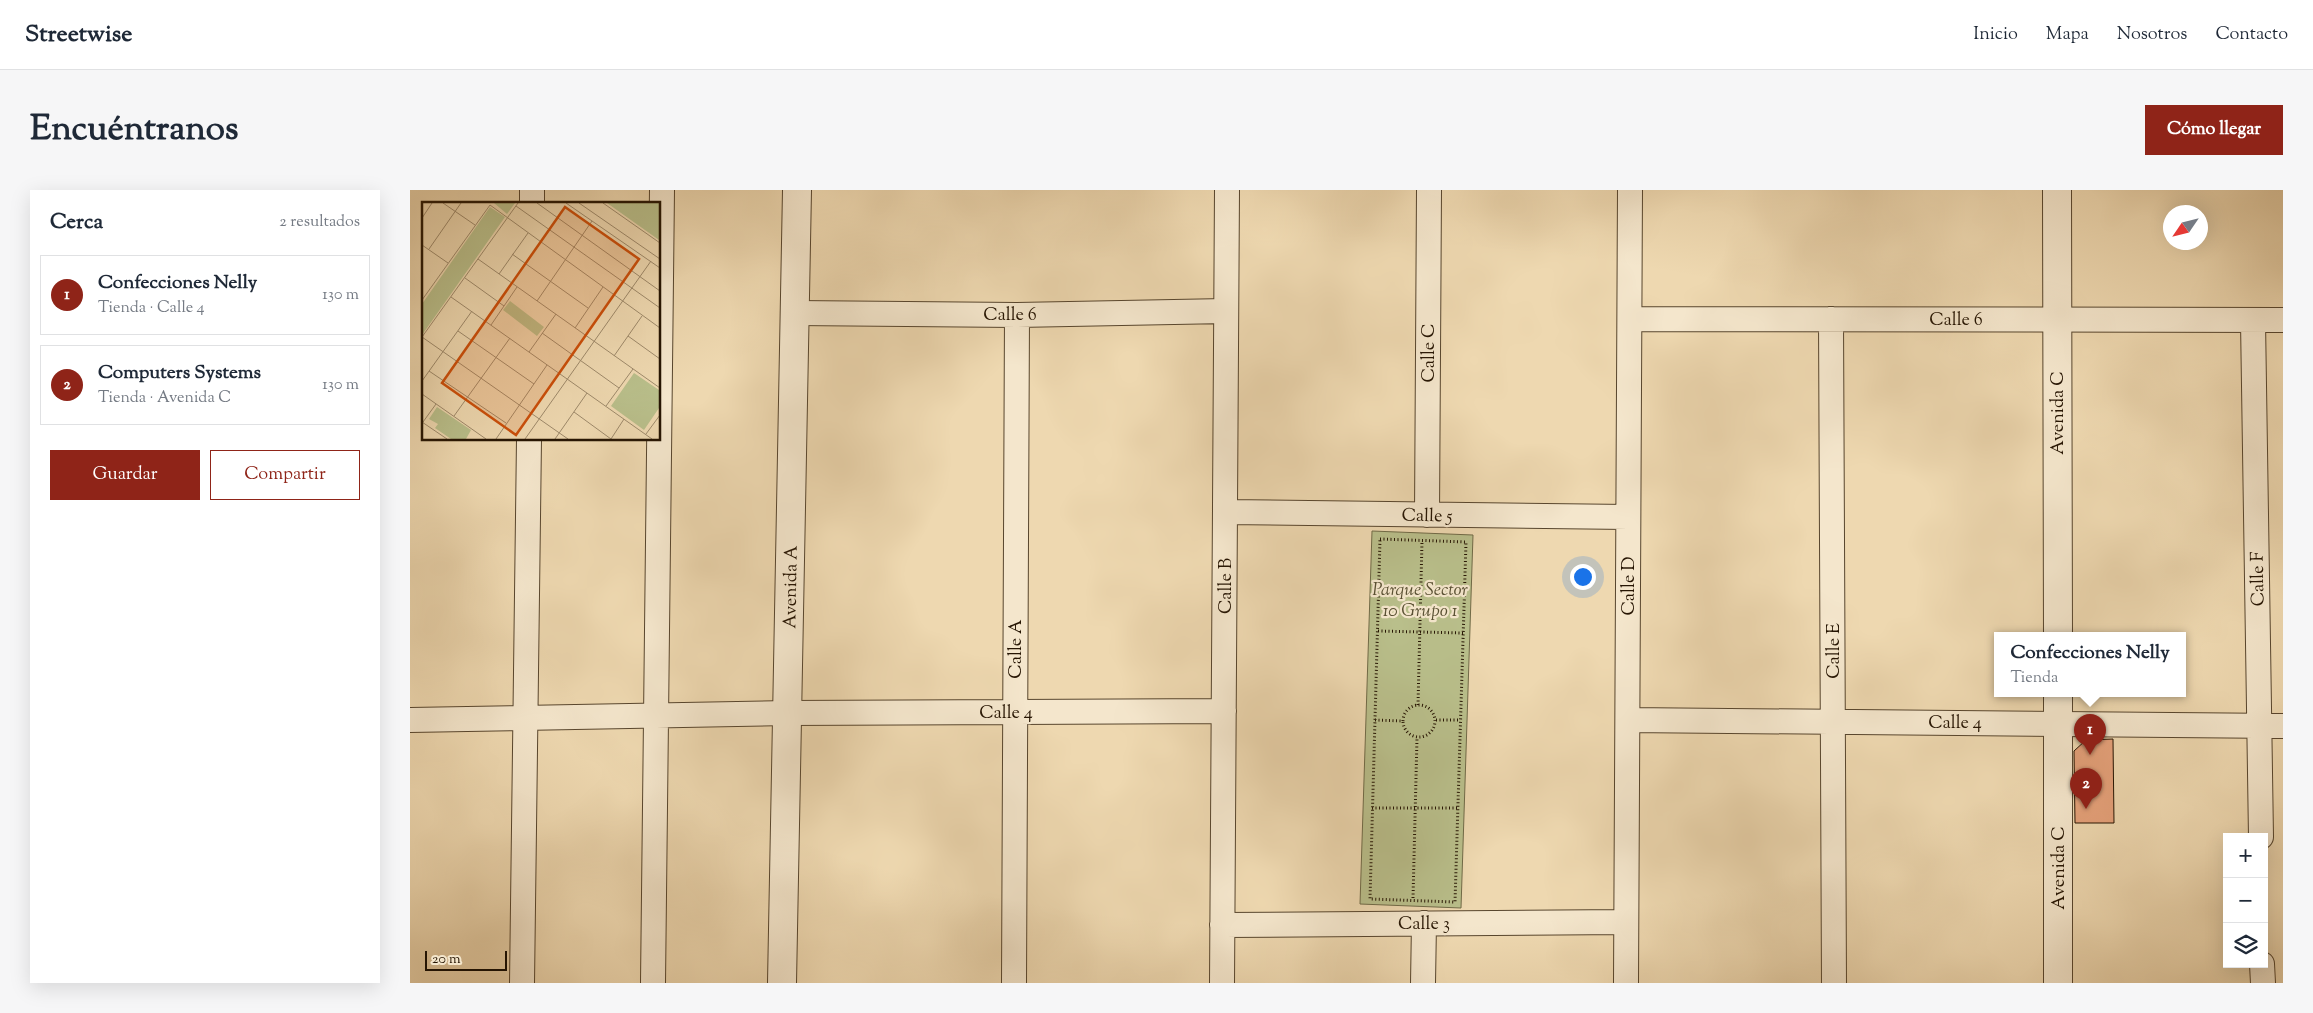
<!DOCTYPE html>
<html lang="es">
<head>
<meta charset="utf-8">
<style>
  body { margin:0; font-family:"Sorts Mill Goudy",serif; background:#f6f6f7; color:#1f2937 }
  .controls { position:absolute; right:15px; bottom:15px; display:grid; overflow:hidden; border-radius:0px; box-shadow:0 5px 20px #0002 }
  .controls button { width:45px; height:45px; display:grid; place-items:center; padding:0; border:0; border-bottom:1px solid #e0e1e3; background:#fff; color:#1f2937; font:25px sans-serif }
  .compass { position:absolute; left:1753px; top:15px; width:45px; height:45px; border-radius:50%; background:#fff; box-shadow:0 5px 20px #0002; rotate:235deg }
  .scale { position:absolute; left:15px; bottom:12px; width:82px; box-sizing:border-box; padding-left:5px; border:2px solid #261503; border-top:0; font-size:14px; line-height:18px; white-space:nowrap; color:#261503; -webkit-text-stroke:4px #f4e6cc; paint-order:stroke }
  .you { position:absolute; left:1172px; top:386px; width:18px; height:18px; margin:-12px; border:4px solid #fff; border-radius:50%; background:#1a73e8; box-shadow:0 0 0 8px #1a73e833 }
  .badge { display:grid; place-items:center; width:32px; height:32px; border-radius:50%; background:#8f2418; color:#fff; font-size:16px; font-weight:700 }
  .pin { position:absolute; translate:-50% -41px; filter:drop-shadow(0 1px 2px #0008) }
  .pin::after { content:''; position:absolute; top:26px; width:18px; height:15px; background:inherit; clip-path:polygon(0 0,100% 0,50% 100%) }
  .popup { position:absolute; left:1584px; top:442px; width:192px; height:65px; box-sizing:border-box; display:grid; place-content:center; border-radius:0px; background:#fff; filter:drop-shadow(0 1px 4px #0005); font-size:16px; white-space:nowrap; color:#747a83 }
  .popup b { font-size:19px; color:#1f2937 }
  .popup::after { content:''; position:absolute; left:50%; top:100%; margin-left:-10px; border:10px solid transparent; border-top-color:#fff }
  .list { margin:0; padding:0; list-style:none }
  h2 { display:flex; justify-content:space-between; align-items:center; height:65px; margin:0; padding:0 20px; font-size:21px }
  h2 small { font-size:16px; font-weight:400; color:#747a83 }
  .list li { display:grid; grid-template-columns:32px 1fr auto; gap:15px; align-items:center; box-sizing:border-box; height:80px; margin:0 10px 10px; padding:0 10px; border:1px solid #e0e1e3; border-radius:0px }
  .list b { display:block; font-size:19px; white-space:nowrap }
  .list p { margin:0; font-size:16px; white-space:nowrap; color:#747a83 }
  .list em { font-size:16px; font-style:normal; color:#747a83 }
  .actions { display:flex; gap:10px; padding:15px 20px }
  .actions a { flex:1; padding:11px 0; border:1px solid #8f2418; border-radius:0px; text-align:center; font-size:18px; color:#8f2418 }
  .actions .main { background:#8f2418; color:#fff }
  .icon { flex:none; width:28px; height:28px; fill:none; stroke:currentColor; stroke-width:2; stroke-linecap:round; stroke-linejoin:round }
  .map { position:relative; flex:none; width:1873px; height:793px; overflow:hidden; border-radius:0px }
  header { display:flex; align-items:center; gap:30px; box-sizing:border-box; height:70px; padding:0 25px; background:#fff; border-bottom:1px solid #e0e1e3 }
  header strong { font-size:24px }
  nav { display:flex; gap:28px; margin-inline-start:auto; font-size:18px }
  .intro { display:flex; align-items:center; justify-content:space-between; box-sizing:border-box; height:120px; padding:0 30px }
  h1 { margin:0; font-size:35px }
  .button { padding:12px 22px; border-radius:0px; background:#8f2418; color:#fff; font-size:18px; font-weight:700 }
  main { display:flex; gap:30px; padding:0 30px }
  aside { flex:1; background:#fff; border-radius:0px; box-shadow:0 5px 20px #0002 }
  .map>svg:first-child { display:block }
  .green { fill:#b9bf8b; stroke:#706a47 }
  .building { fill:#e5a17a; stroke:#261503 }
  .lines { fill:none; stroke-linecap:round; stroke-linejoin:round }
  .minor-casing { stroke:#58462e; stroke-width:26 }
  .tertiary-casing { stroke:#58462e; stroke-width:30 }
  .path { stroke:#261503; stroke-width:3; stroke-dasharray:1 2.5; stroke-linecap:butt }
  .minor { stroke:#f4e6cc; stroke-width:24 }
  .tertiary { stroke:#f4e6cc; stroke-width:28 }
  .labels { text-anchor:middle; stroke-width:4.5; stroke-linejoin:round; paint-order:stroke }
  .street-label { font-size:18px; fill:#261503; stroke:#f4e6cc }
  .park-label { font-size:18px; font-style:italic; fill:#595033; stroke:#f4e6cc }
  .inset-road { fill:none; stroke:#9e8a6b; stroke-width:1 }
  .view { fill:#cb4f0b; fill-opacity:0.15; stroke:#cb4f0b; stroke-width:2.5 }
  .inset-edge { fill:none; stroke:#261503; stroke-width:2.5 }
</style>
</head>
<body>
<header>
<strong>Streetwise</strong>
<nav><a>Inicio</a><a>Mapa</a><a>Nosotros</a><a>Contacto</a></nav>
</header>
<div class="intro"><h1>Encuéntranos</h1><a class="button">Cómo llegar</a></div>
<main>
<aside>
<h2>Cerca<small>2 resultados</small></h2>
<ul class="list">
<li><span class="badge">1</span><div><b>Confecciones Nelly</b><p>Tienda · Calle 4</p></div><em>130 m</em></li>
<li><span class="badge">2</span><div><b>Computers Systems</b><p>Tienda · Avenida C</p></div><em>130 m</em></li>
</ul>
<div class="actions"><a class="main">Guardar</a><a>Compartir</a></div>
</aside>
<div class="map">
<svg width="1873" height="793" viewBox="0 0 1873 793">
  <rect width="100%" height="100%" fill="#eed8b0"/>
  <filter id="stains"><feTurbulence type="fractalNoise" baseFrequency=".004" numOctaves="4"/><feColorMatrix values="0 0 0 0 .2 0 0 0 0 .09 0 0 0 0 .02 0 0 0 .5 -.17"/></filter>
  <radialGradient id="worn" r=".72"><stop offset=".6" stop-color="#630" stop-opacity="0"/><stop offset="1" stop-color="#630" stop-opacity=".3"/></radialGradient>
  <path class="green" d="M962,341l101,4 -12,373 -101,-4z"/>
  <path class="building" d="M1703,549l1,84h-39l-1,-72 12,-11z"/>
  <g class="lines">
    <g class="minor-casing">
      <path id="minor" d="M122,14v-14
        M385,123l222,2 209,-4
        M1220,129l653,1
        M1421,129l3,664
        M1843,131l8,516
        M815,322l403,5
        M1017,325l2,-325
        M0,530l377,-7 437,-2
        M1218,530l655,6
        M812,735l404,-3
        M1852,774l1,19
        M112,793l7,-544
        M243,793l9,-793
        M604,793l3,-668
        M812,793l5,-793
        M1013,793l1,-60
        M1216,793l4,-793"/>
    </g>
    <g class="tertiary-casing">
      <path id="tertiary" d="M1647,0l1,446
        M1648,504v289
        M372,793l15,-793"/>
    </g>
    <path class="path" d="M970,349l86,3 -11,360 -85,-3z
      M968,441l85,2
      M993 531a16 16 0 1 1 32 0a16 16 0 1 1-32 0Z
      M1008,515l4,-164
      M965,530l28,1
      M1026,530h24
      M962,618h86
      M1003,708l4,-160"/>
    <use href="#minor" class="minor"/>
    <use href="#tertiary" class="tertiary"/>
  </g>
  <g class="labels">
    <g class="street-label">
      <text x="600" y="130">Calle 6</text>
      <text x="1546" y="135">Calle 6</text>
      <text transform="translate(1018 163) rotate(-90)" y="6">Calle C</text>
      <text transform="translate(1647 223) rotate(-90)" y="6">Avenida C</text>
      <text transform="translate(1017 325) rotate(1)" y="6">Calle 5</text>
      <text transform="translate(1847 389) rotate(-91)" y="6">Calle F</text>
      <text transform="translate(815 396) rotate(-90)" y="6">Calle B</text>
      <text transform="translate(1218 396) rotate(-90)" y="6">Calle D</text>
      <text transform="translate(380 397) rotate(-89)" y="6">Avenida A</text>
      <text transform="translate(605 459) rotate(-90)" y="6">Calle A</text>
      <text transform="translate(1423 461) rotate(-90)" y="6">Calle E</text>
      <text x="596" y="528">Calle 4</text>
      <text x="1545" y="538">Calle 4</text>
      <text transform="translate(1648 678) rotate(-90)" y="6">Avenida C</text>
      <text x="1014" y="739">Calle 3</text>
    </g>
    <g class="park-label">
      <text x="1010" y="405">Parque Sector<tspan x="1010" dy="21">10 Grupo 1</tspan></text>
    </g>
  </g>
  <g transform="translate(12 12)">
    <rect width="238" height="238" fill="#eed8b0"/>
    <path d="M72,1h21l-8,11zM185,1h52v37zM68,5l15,10 -83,118v-31zM88,99l34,26 -7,9 -34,-26zM212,171l25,17v18l-15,22 -33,-24zM15,205l34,23 -5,9h-15l-16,-11 3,-4 -9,-5z" fill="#b9bf8b"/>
    <path class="inset-road" d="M21,1l32,22M115,1l123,88M144,1l94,65M157,1l81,56M181,1l57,40M68,3l170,123M94,4l144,102M0,16l10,-15M0,43l26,18M7,47l32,-46M90,52l76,54M56,57l182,129M77,72l29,-41M43,76l39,28M29,95l201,142M0,98l68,-95M115,99l55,-80M69,123l26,-38M153,126l28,-41M36,129l76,53M120,131l77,55M206,134l32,23M0,135l146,102M0,135l96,-134M107,150l27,-38M192,154l28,-40M7,169l77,52M0,179l50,-70M0,192l64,45M184,204l27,-37M152,210l37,27M32,214l56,-78M0,220l25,17M1,220l13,-18M224,232l14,-19M74,237l51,-74M103,237l126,-178M133,237l32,-46M189,237l13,-20"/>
    <path class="view" d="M143,5l74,52 -123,176 -74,-52z"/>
    <rect width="238" height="238" class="inset-edge"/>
  </g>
  <rect width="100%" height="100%" filter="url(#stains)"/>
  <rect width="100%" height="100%" fill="url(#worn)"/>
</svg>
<div class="controls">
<button>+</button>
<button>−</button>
<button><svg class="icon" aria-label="layers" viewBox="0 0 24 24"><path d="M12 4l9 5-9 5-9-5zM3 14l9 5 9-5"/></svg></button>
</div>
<svg class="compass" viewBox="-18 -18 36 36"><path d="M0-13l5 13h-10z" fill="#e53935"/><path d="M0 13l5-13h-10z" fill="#747a83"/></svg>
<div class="scale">20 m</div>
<div class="you"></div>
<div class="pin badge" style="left:1680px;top:565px">1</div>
<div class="popup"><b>Confecciones Nelly</b>Tienda</div>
<div class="pin badge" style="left:1676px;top:619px">2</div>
</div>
</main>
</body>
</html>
